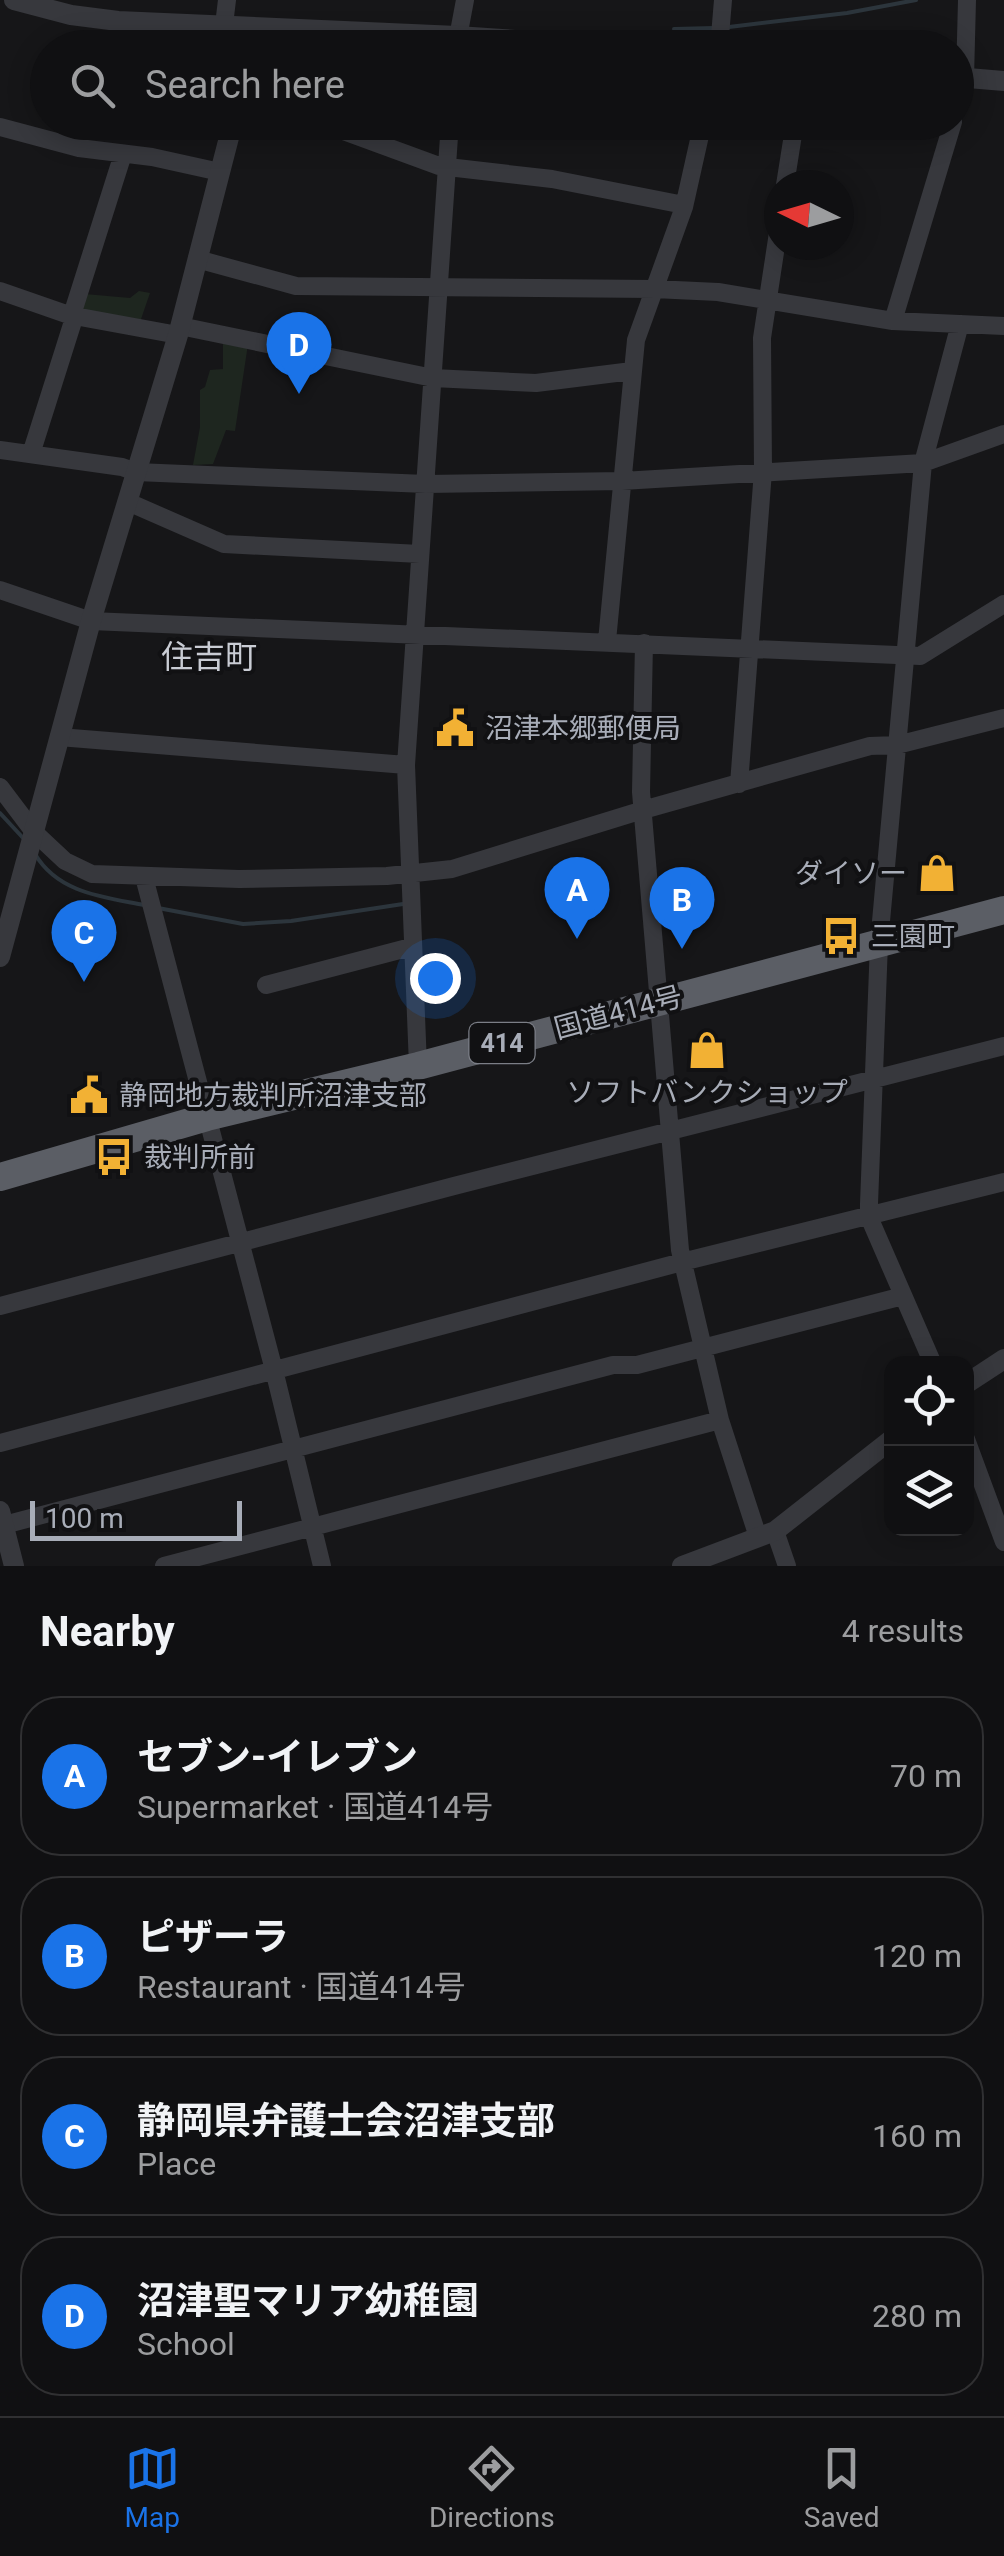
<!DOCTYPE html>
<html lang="en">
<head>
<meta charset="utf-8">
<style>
  body { margin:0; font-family:Roboto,"Noto Sans JP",sans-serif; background:#19191b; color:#f1f3f6 }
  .controls { position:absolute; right:30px; bottom:30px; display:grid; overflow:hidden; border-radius:20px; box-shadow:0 5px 25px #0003 }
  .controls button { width:90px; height:90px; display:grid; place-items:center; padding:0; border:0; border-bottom:2px solid #303032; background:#101012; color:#f1f3f6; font:50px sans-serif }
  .compass { position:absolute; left:764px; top:170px; width:90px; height:90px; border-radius:50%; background:#101012; box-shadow:0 5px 25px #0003; rotate:275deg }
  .scale { position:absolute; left:30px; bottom:25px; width:212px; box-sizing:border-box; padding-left:10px; border:5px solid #a8adb8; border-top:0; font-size:28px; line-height:35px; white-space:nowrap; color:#a8adb8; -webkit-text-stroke:8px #111113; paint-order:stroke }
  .you { position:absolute; left:435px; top:978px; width:35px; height:35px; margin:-25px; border:8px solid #fff; border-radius:50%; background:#1a73e8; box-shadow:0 0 0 15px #1a73e833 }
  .badge { display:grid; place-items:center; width:65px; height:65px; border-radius:50%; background:#1a73e8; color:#fff; font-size:32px; font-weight:700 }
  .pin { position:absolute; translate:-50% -82px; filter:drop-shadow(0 2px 5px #0008) }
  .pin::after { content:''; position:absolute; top:52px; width:35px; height:30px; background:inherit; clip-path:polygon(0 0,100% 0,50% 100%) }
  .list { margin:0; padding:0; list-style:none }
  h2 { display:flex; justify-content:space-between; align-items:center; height:130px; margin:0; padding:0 40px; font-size:42px }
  h2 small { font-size:32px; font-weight:400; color:#9c9d9f }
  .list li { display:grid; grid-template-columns:65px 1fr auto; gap:30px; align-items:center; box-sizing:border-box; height:160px; margin:0 20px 20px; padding:0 20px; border:2px solid #303032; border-radius:40px }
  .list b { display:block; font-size:38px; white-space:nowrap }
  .list p { margin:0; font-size:32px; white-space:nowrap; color:#9c9d9f }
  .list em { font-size:32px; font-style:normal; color:#9c9d9f }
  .icon { flex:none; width:55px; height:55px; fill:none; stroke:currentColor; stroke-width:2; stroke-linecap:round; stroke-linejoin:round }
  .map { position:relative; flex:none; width:1004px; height:1566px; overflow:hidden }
  .search { position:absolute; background:#101012; box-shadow:0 5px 25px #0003; left:30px; right:30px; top:30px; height:110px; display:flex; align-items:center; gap:25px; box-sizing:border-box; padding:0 35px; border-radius:55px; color:#9c9d9f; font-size:38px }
  .sheet { height:850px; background:#101012 }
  nav { display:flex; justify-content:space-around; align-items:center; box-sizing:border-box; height:140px; border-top:2px solid #303032; background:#101012; font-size:28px; color:#9c9d9f }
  nav a { display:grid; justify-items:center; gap:5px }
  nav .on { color:#1a73e8 }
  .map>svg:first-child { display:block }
  .green { fill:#1e261f }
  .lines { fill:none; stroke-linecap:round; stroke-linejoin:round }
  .stream { stroke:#2c353c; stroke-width:4 }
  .minor { stroke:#37383d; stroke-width:18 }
  .tertiary { stroke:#37383d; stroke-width:20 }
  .trunk { stroke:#5b5e65; stroke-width:28 }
  .labels { text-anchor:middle; stroke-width:8; stroke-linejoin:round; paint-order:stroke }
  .shield { fill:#111113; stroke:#7b7e86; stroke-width:2.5 }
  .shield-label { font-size:25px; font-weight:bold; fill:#a8adb8 }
  .poi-label { font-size:28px; fill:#a8adb8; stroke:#111113; text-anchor:start }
  .street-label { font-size:28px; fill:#a8adb8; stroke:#111113 }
  .quarter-label { font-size:32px; fill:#c9ccd4; stroke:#111113 }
</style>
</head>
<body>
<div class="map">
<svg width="1004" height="1566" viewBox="0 0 1004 1566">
  <rect width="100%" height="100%" fill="#161618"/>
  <path class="green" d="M139,291l11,2 -10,29 -61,-9 6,-19 45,4z
    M223,339l25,5 -13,87 -9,-1 -13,34 -20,1 7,-38v-37l5,-3 5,-17 13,-1z"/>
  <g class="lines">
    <path class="stream" d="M729,27l118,-14 69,-13
      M674,29l40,-1
      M0,813l24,26
      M35,854c23,39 68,43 109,51
      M158,908l85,16 48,-3 112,-17"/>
    <path class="minor" d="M224,25l3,-25
      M117,48l1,-27
      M456,48l9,-48
      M719,48l4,-48
      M956,109l9,-31 2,-78
      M319,122l120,44 113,13 132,26
      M0,127l79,21 73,9 68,15
      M785,185l10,-63
      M197,259l99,27 358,3 64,3 175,29 111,5
      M0,291l69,24 109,20
      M72,315l51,-161
      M893,321l60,-199
      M180,326l253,52 103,5 96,-12
      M0,450l122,17 14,5 290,12 196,-3 301,-18 81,-29
      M31,454l44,-139
      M128,502l96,42 196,10
      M0,590l91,31 829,35 84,-52
      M607,641l29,-301 48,-133 19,-85
      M644,643l-3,149 39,458 40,170 38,117
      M59,737l347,28
      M739,784l24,-313 -1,-133 17,-112
      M0,787l34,45 31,29 27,13 147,5 148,-3 65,-7 191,-59 227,-64 27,-1 107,-27
      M144,877l130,493 48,196
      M266,985l145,-38
      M418,1066l-12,-301 44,-643
      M0,1306l454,-120 550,-140
      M933,1364l-64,-147v-13l10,-261 44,-480 37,-139
      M966,1439l38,103
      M0,1443l682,-181 322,-80
      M0,1526l613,-161h24l266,-69
      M775,1531l12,35
      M164,1566l556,-146"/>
    <path class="tertiary" d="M14,0l57,15 47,6 339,15 176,12
      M956,77l48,4
      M0,957l91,-336 87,-286 55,-213
      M966,1384l38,-25
      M0,1511l14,55
      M682,1566l93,-35 117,-92"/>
    <path class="trunk" d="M0,1177l207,-60 211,-51 586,-156"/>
  </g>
  <defs>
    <g id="civic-bare" transform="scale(3)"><path d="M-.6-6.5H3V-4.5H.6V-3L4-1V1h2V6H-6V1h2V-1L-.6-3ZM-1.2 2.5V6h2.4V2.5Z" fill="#f2b134" stroke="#111113" stroke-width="2.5" paint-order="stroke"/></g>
    <g id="shop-bare" transform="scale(3)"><path d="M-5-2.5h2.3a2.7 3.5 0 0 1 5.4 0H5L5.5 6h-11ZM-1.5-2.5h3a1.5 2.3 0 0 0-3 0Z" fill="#f2b134" stroke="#111113" stroke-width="2.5" paint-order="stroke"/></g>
    <g id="bus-bare" transform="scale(3)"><path d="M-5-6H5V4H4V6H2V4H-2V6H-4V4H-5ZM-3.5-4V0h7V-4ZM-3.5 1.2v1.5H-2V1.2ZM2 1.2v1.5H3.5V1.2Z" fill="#f2b134" stroke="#111113" stroke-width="2.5" paint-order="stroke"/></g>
  </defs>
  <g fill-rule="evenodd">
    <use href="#civic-bare" x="455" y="728"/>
    <use href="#shop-bare" x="937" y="873"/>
    <use href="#bus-bare" x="841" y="936"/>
    <use href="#shop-bare" x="707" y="1050"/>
    <use href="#civic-bare" x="89" y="1095"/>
    <use href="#bus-bare" x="114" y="1157"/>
  </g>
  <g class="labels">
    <rect class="shield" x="469.5" y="1023" width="65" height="40" rx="8"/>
    <g class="shield-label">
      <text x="502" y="1052">414</text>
    </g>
    <g class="poi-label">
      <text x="485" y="738">沼津本郷郵便局</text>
      <text x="907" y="883" text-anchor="end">ダイソー</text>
      <text x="871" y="946">三園町</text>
      <text x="707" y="1102" text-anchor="middle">ソフトバンクショップ</text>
      <text x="119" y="1105">静岡地方裁判所沼津支部</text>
      <text x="144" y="1167">裁判所前</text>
    </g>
    <g class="street-label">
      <text transform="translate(618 1012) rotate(-15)" y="10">国道414号</text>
    </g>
    <g class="quarter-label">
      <text x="209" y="668">住吉町</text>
    </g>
  </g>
</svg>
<div class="controls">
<button><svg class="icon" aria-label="locate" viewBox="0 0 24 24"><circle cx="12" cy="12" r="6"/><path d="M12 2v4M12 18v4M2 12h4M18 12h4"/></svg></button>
<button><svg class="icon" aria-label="layers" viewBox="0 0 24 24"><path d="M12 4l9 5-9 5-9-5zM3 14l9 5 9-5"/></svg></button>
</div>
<svg class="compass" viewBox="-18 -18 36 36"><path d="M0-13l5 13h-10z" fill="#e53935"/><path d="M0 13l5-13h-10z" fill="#9c9d9f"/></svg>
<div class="scale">100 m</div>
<div class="you"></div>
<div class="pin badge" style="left:577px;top:939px">A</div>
<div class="pin badge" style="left:682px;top:949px">B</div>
<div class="pin badge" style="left:84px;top:982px">C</div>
<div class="pin badge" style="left:299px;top:394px">D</div>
<div class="search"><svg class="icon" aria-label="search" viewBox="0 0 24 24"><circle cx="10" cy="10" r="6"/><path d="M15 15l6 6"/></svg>Search here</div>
</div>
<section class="sheet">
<h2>Nearby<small>4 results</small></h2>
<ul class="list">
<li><span class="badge">A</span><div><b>セブン-イレブン</b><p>Supermarket · 国道414号</p></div><em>70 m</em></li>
<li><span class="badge">B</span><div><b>ピザーラ</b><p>Restaurant · 国道414号</p></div><em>120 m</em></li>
<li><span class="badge">C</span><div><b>静岡県弁護士会沼津支部</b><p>Place</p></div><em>160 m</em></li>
<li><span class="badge">D</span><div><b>沼津聖マリア幼稚園</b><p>School</p></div><em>280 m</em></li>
</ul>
</section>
<nav>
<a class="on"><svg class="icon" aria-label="map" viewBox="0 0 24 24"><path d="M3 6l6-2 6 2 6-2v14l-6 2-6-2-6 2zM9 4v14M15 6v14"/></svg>Map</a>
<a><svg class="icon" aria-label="directions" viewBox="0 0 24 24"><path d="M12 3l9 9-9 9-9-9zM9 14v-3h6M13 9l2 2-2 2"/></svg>Directions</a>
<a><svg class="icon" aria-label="saved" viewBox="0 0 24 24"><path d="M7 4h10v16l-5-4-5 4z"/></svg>Saved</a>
</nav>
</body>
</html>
